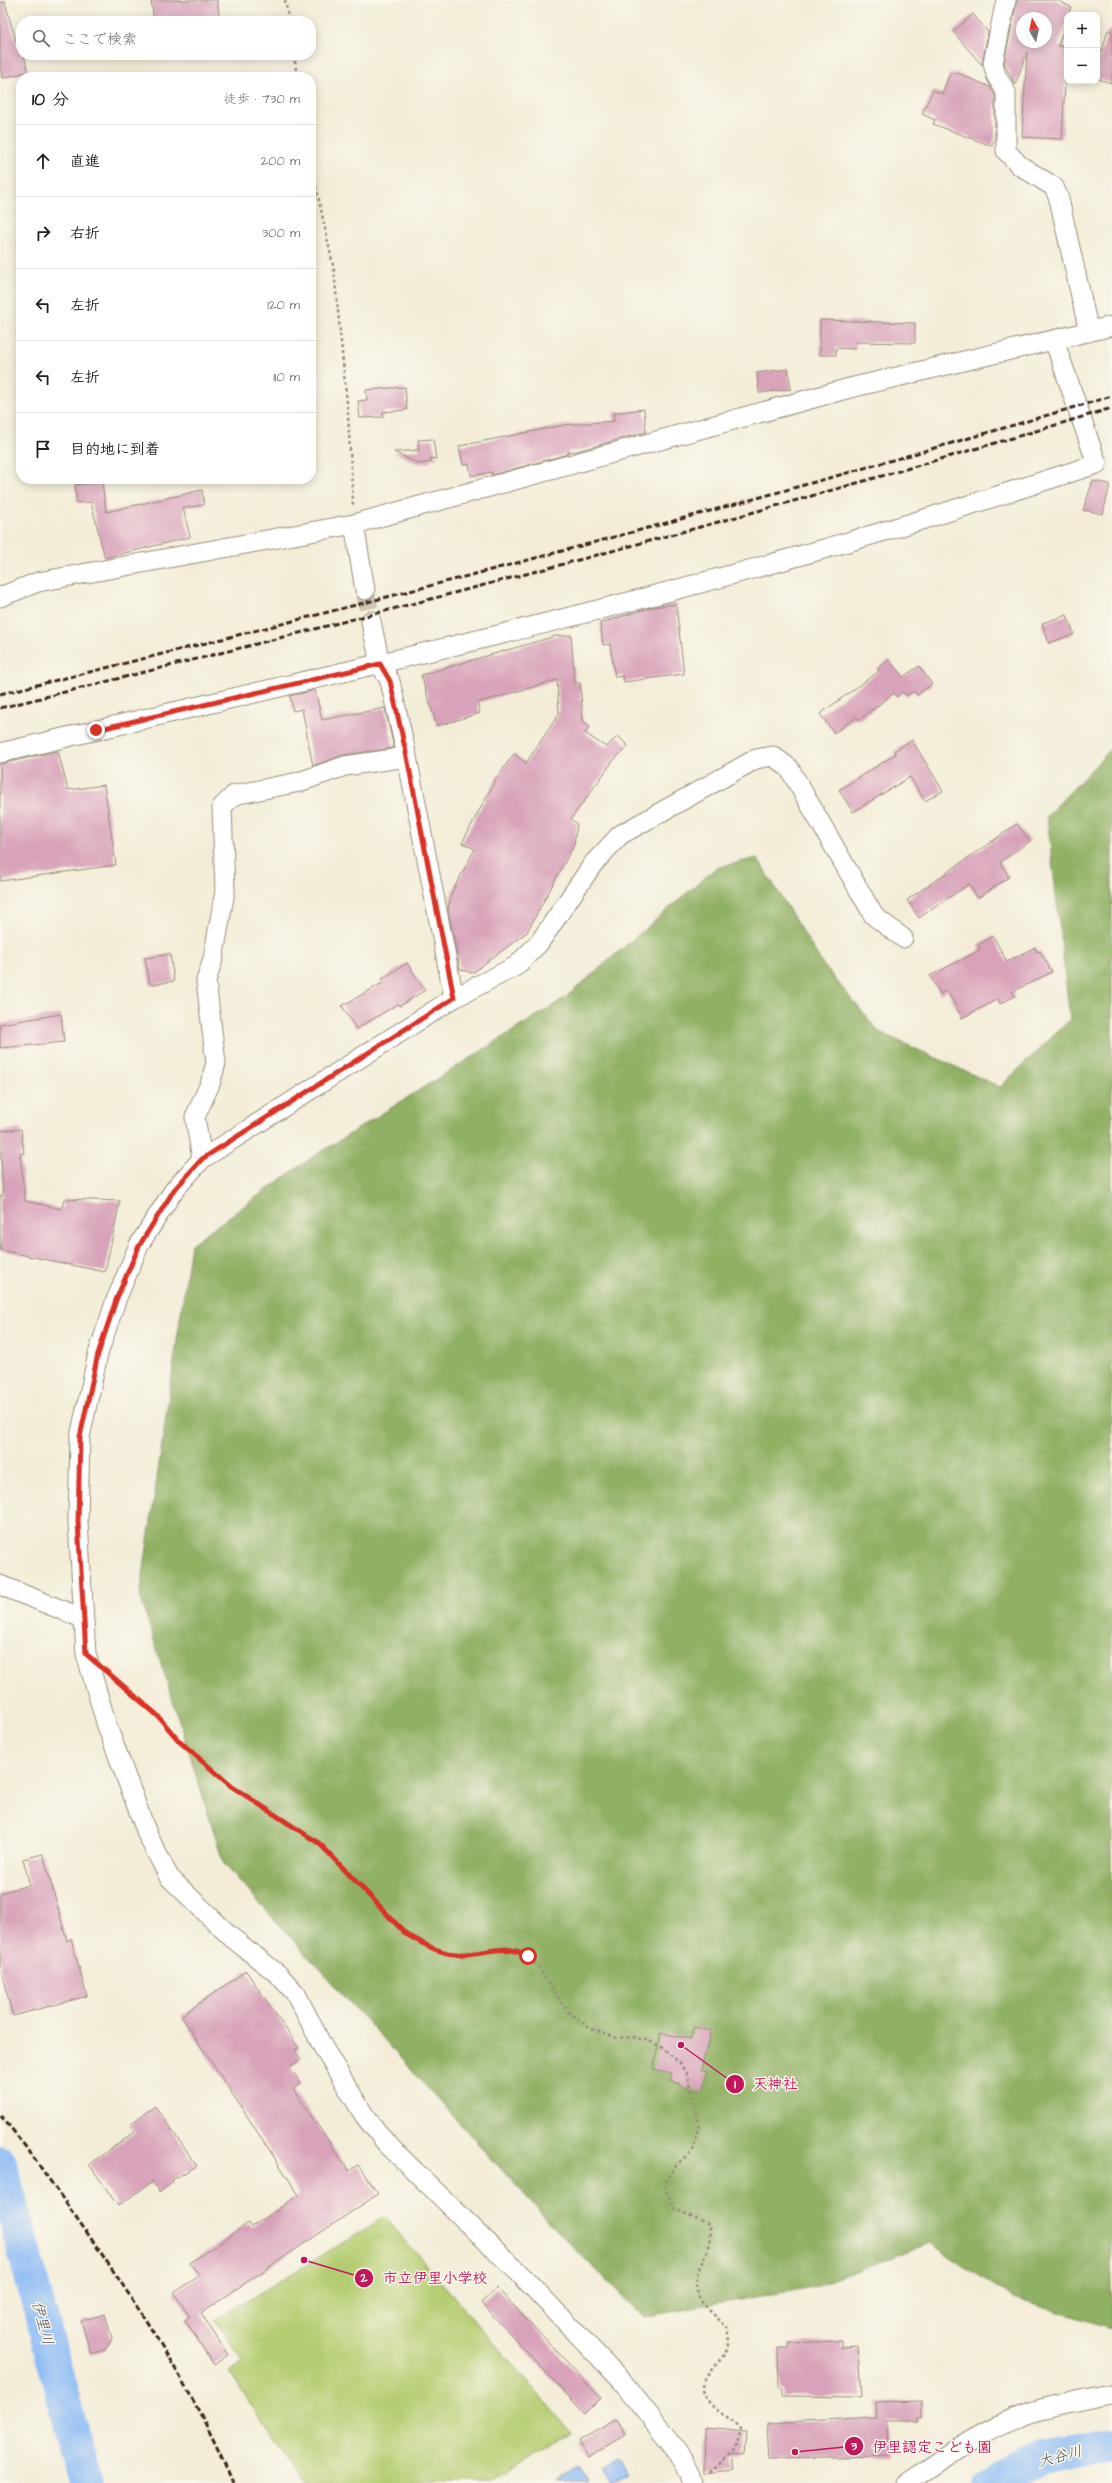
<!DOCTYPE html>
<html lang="ja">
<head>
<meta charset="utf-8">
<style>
  body { margin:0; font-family:"Architects Daughter","Klee One",sans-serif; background:#f2f2f2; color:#202124 }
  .controls { position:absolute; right:12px; top:12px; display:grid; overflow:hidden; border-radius:8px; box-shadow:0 2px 10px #0003 }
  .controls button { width:36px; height:36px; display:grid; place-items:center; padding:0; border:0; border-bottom:1px solid #e0e0e0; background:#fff; color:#202124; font:20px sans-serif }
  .compass { position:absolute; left:1016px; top:12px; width:36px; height:36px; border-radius:50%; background:#fff; box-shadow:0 2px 10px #0003; rotate:351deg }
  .stop { position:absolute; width:12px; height:12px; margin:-9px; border:3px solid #d93025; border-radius:50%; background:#fff }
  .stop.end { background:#d93025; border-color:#fff; box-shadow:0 1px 4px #0008 }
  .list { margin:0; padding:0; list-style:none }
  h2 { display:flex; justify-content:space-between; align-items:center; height:52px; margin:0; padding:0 16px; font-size:17px }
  h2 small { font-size:13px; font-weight:400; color:#757577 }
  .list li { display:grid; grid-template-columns:26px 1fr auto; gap:12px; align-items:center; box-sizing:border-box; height:72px; padding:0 16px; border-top:1px solid #e0e0e0 }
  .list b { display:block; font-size:15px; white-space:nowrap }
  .list em { font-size:13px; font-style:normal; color:#757577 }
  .icon { flex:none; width:22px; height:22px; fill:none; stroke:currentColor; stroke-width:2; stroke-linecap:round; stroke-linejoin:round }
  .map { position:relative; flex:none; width:1112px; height:2483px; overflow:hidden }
  .search { position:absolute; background:#fff; box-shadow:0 2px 10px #0003; left:16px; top:16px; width:300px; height:44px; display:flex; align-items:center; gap:10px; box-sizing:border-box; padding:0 14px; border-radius:16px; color:#757577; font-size:15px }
  .panel { position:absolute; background:#fff; box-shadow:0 2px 10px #0003; left:16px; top:72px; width:300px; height:412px; border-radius:16px }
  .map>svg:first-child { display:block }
  .green { fill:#b5cd72; stroke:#787c48 }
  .forest { fill:#90b064; stroke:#666d41 }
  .water { fill:#89b9f5; stroke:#62728a }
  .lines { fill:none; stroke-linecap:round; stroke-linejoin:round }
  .river { stroke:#89b9f5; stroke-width:33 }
  .building { fill:#d8a3ba; fill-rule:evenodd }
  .minor-tunnel { stroke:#cec6b3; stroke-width:19; stroke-dasharray:19 10; stroke-linecap:butt }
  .minor-casing { stroke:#978c7b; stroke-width:21 }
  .path { stroke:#978c7b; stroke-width:2.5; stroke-dasharray:3 3; stroke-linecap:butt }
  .minor { stroke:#fff; stroke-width:19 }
  .rail { stroke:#3b2a1e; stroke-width:3; stroke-dasharray:6 3; stroke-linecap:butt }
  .route { stroke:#d93025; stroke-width:5 }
  .labels { text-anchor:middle; stroke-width:3; stroke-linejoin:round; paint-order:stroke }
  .water-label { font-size:15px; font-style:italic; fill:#52555e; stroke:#fbf7ec }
  .leader { fill:none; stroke:#c2185b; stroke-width:1.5 }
  .callout-dot { fill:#c2185b; stroke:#fbf7ec; stroke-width:1.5 }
  .mark-label { font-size:12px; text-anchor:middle; font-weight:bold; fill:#fff }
  .callout-label { font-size:15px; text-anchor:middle; font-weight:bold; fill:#c2185b; stroke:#fbf7ec; stroke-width:3; stroke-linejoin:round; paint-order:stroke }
</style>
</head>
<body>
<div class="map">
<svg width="1112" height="2483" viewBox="0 0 1112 2483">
  <rect width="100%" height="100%" fill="#fbf7ec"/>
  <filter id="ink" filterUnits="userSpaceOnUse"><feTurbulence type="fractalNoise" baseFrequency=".025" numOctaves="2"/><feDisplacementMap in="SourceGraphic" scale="8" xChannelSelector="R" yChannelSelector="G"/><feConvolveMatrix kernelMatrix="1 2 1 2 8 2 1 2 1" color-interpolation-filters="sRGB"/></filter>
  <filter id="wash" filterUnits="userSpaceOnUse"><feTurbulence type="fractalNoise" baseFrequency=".012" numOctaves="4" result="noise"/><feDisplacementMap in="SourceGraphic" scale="16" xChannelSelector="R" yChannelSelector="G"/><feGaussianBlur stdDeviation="0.9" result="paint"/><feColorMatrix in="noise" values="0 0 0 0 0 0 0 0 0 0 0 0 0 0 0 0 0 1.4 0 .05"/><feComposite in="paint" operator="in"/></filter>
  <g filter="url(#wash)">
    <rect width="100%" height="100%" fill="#f3edd8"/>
    <path class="green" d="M385,2217l186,215 -83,51h-184l-75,-111 15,-10 -29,-42z"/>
    <path class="forest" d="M1112,748v1580l-99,-30 -83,-55 -117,44 -171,30 -89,-91 -329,-362 -84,-268 51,-352 116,-83 258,-163 151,-130 41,-10 67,108 55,66 121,55 70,-67 -23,-204z"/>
    <path class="water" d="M620,2458l9,17 -17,8 -9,-15z
      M580,2467l9,16h-36z"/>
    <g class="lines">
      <path class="river" d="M0,2162l86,321
        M988,2483l59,-27 65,-13"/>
    </g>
    <g id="blocks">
      <path class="building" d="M151,0h66l3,21h-66z
        M1017,0h40l14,7 -13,39 9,1 -5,92 -40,-2 5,-85 -12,33 -11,-22zM1022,18h24v24h-24z
        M0,2h5l12,43 4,-1v11h3l4,17 -26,6 -2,-10z
        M973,14l15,18 -6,33 -29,-33z
        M1108,30l4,1v52l-15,-4v-11z
        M955,72l35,15 5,8v43l-3,8 -59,-22 2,-4 -13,-6 11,-24 9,4 8,-21 4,1z
        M820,320l95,3v20l-59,-1 -1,7 -19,-1v7h-16z
        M788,369l3,20 -32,4 -2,-20z
        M405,387l2,23 -24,2v5l-23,1 -2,-17 9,-1 -1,-10z
        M644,409l2,23 -69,19 -9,1v2l-76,21v-3l-21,4 -2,-12 -6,1 -4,-19 105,-21 50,-4 -1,-8z
        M433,439l3,20 -6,-1 1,4 -12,2 -25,-12 25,-2 -1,-10z
        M1093,481l17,3 -7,30 -20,-4z
        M102,482l4,30 96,-22 2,15 -21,3 7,29 -85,21 -14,-56 -14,1 -2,-18z
        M676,604l8,70 -60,8 -1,-6 -8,1 -5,-33 -7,1 -3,-22 53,-16z
        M1067,615l7,19 -25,9 -7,-20z
        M571,635l4,48h5l3,38 7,5 -5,7 21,14 12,-11 10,10 -15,15 -42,58 6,5 -3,21 -47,87 -55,41 -12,-4 -12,-60 4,-17 23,-43 -13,-6 35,-66 17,-23 12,9 33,-49 -2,-34 -80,23 3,10 -43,13 -16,-51 135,-39z
        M889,660l14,17 16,-11 13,18 -15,11 -3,-4 -8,5 -3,-4 -6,5 -3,-4 -35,27 -2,-3 -23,16 -14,-19 59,-43 -2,-2z
        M315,690l7,30 63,-12 9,40 -51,7 -30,11 -11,-57 -9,2 -3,-15z
        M912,740l31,51 -18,10 -15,-24 -57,35 -14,-22 57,-36 -2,-3z
        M58,751l10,39 36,-5 12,80 -116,16v-117z
        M1017,824l13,17 -30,21 9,15 -31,21 -9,-14 -50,34 -12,-18z
        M993,936l14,26 28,-15 2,5 3,-1 12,21 -40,20 3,4 -15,8 -2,-5 -36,19 -15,-28 -7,4 -10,-18 50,-26 -2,-5z
        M170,954l4,27 -24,4 -5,-27z
        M407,963l18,27 -25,16 -2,-2 -42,25 -14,-23 42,-24 -2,-3z
        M61,1014l3,28 -64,6v-24z
        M21,1129l3,24 -4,1 5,47 37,8 2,-10 56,2 -15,71 -105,-22v-54h3l-3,-65z
        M43,1854l24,87 4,-2 16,57 -74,20 -13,-48v-75l30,-8 -7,-26z
        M246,1971l53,77 -4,2 6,9 -11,8 11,17 -8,5 56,82 9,-6 20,29 -177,119 27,42 -14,10 -29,-45 5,-4 -16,-23 25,-17 -9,-13 58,-40 3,4 48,-32 -118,-179z
        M694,2027l17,4 -10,39 7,2 -5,20 -23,-6 1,-2 -11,-3 2,-8 -19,-4 8,-36 29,6z
        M155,2106l42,60 -25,14 1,2 -14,10 -7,-10 -34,24 -29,-42 46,-32 -5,-8z
        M497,2288l104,110 -16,16 -104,-111z
        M105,2314l7,25 -7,11 -14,4 -10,-33z
        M841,2341v7l17,-1 3,50 -79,-1v-7l-3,-1 -1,-39h11v-6z
        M923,2401v17h-4v4h-31l1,34 -119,2 -2,-34 109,-6 -1,-16z
        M616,2419l9,16 -37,22 -9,-16z
        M705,2428l41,4 -2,24 -12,-1 2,15 -30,3z"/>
    </g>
  </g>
  <g filter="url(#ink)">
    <use href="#blocks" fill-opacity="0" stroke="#978c7b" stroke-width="1"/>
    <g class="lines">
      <path class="minor-tunnel" d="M365,590l6,31"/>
      <g class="minor-casing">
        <path id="minor" d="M1006,0l-13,63 3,12 10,17v59l13,14 35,22 5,12 30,133
          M354,524l11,66
          M0,597l38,-15 316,-58 496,-136 262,-62
          M371,621l9,43 10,17 17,76 47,241
          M0,753c296,-71 594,-135 885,-222 71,-21 142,-45 212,-67l-43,-124
          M202,1159l-7,-42 15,-33 6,-21 -10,-82 7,-22 12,-68 -3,-84 12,-12 65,-13 46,-16 62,-9
          M0,1585l82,33
          M692,2483l-2,-9 -11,-21 -57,-72 -99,-104 -137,-134 -22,-28 -40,-66 -28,-55 -17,-19 -48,-38 -62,-60 -21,-41 -41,-110 -21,-72 -8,-132 2,-85 18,-83 18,-54 23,-55 35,-55 28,-31 252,-161 62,-32 23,-23 54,-79 27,-29 136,-76 17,-3 16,12 85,148 29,22
          M906,2483c38,-26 78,-55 122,-70 27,-9 56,-13 84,-19"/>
      </g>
      <path class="path" d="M285,0l4,21
        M294,55l3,22
        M311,163l23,107 14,144 5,92
        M113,1678l44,37 22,26 52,45 89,58 86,90 17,10 32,10 50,-6 14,2 16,13 33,49 23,17 26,9 16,-1 16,4 12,6 19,16 7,12 12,48 -6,27 -17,15 -11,18 1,7 9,19 34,15c9,32 -22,41 -10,73 3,8 23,25 30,32 0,8 0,17 -4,24 -12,19 -38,32 -8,57 9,8 15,8 24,19l-6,22 -26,21"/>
      <use href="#minor" class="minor"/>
      <path class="rail" d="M0,694c373,-91 744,-188 1112,-298
        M0,708c373,-92 744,-188 1112,-300
        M0,2115c28,32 51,68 76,102 59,84 117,171 157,266"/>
    </g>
  </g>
  <g class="lines" filter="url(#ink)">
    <path class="route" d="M96,730l284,-66 10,17 17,76 47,241 -252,161 -28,31 -35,56 -23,54 -18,54 -18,83 -2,85 8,132 71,61 22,26 52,45 89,58 86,90c14,8 32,19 49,20 25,3 48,-13 73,2"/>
  </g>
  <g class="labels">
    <g class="water-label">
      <text transform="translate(43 2323) rotate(75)" y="5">伊里川</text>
      <text transform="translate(1060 2456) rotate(-15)" y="5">大谷川</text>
    </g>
  </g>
  <path class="leader" d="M681 2045L735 2084M304 2260L364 2278M795 2452L854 2446"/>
  <g class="callout-dot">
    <circle cx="681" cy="2045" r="4"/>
    <circle cx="304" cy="2260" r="4"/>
    <circle cx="795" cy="2452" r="4"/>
    <circle cx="735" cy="2084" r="10"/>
    <circle cx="364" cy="2278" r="10"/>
    <circle cx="854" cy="2446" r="10"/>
  </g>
  <g class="mark-label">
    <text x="735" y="2088">1</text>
    <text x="364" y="2282">2</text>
    <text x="854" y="2450">3</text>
  </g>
  <g class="callout-label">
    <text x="775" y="2089">天神社</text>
    <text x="435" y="2283">市立伊里小学校</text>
    <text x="932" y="2452">伊里認定こども園</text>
  </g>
</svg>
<div class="controls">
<button>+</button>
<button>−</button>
</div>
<svg class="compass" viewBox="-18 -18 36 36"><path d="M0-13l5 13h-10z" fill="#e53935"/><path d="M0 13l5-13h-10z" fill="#757577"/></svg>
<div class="stop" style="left:528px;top:1956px"></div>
<div class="stop end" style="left:96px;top:730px"></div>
<div class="search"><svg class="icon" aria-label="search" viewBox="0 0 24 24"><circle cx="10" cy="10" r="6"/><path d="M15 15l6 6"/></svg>ここで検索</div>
<section class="panel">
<h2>10 分<small>徒歩 · 730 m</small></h2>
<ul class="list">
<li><svg class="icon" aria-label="ahead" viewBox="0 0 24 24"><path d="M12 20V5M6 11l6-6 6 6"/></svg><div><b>直進</b></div><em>200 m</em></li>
<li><svg class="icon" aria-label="right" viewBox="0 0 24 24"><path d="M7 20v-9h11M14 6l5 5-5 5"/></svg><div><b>右折</b></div><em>300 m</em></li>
<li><svg class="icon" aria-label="left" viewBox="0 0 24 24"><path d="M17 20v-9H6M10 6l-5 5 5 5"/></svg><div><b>左折</b></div><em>120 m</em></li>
<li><svg class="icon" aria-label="left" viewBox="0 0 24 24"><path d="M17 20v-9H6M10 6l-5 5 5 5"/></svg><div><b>左折</b></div><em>110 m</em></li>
<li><svg class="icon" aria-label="arrive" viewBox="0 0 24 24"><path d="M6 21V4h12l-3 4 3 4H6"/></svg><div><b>目的地に到着</b></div></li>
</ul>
</section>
</div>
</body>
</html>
